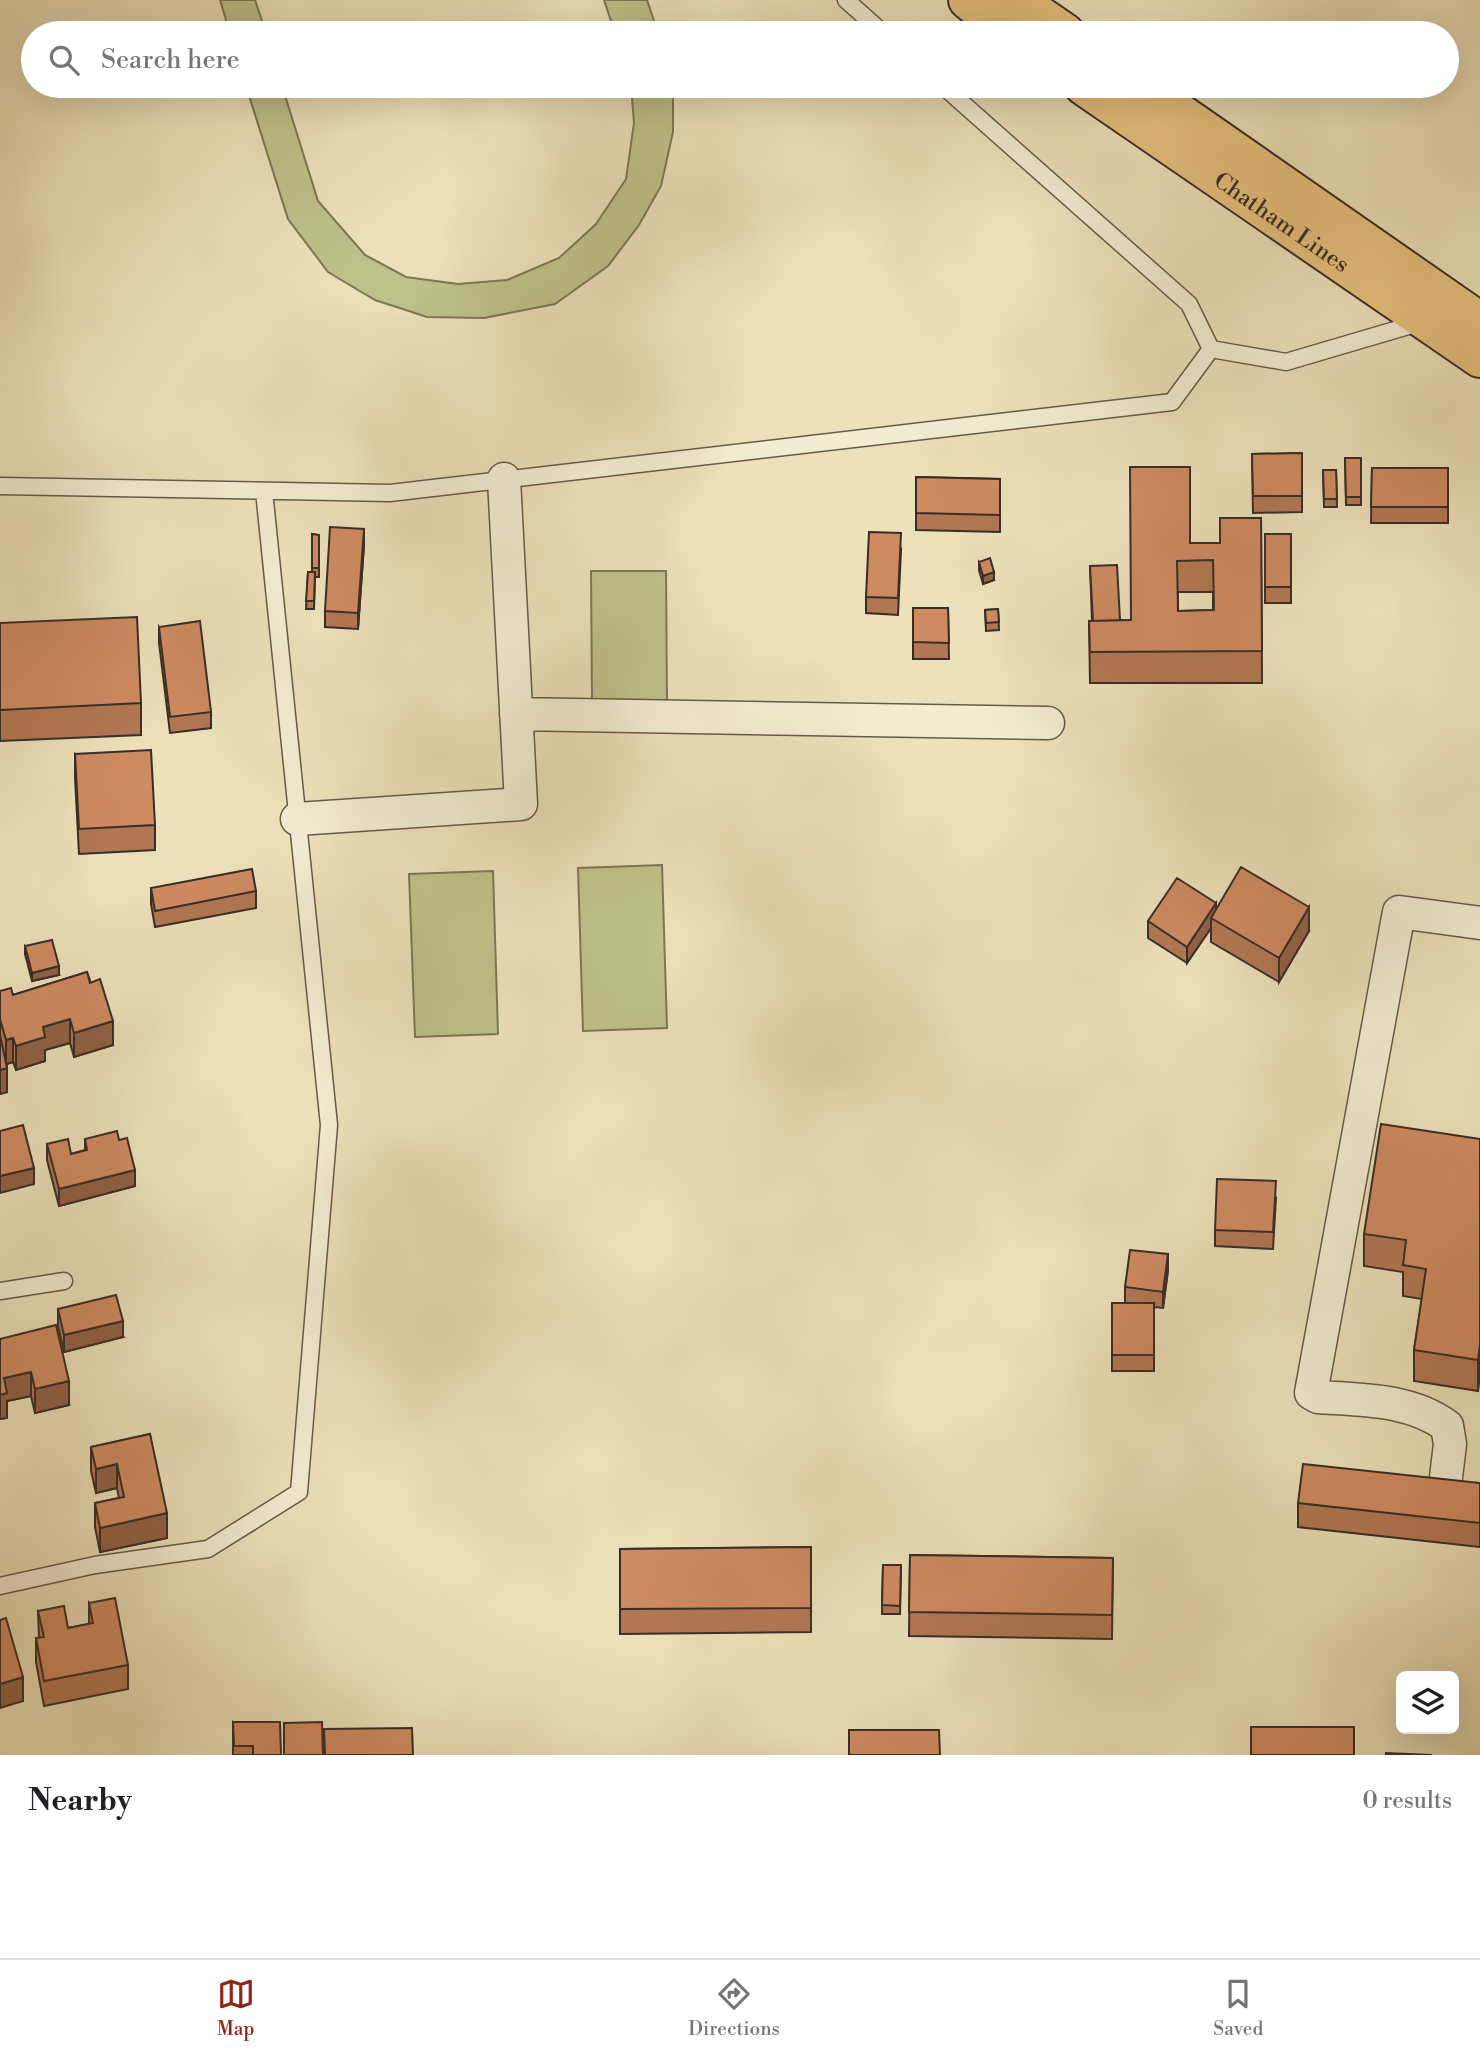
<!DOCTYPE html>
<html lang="en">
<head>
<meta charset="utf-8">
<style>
  body { margin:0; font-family:"Libre Bodoni",serif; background:#f2f2f2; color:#202124 }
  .controls { position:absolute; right:21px; bottom:21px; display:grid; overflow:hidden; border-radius:10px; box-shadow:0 7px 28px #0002 }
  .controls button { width:63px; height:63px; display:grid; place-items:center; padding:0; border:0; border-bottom:2px solid #e0e0e0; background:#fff; color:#202124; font:35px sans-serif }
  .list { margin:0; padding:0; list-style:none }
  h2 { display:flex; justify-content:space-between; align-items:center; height:91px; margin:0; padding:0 28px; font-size:30px }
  h2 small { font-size:23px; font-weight:400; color:#757577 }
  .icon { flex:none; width:38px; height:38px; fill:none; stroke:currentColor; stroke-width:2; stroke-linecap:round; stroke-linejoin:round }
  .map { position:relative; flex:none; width:1480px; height:1755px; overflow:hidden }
  .search { position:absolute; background:#fff; box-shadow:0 7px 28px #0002; left:21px; right:21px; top:21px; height:77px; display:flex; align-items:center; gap:18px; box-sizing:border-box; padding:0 24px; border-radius:38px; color:#757577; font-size:26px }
  .sheet { height:203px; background:#fff }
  nav { display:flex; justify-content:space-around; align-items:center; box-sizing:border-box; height:98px; border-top:2px solid #e0e0e0; background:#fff; font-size:19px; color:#757577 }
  nav a { display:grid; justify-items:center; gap:4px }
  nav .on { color:#8f2418 }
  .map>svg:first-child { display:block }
  .green { fill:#bfc18a; stroke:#7c7758; stroke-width:2 }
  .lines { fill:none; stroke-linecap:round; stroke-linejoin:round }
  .service-casing { stroke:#665a4a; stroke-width:19 }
  .minor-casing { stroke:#665a4a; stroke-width:35 }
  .trunk-casing { stroke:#392d25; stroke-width:42 }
  .service { stroke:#f3ecd2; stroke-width:16 }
  .minor { stroke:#f3ecd2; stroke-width:32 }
  .trunk { stroke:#e6c07d; stroke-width:38 }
  .wall { fill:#b17754; stroke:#392d25; stroke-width:2; fill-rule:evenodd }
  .shaded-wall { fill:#906145; stroke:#392d25; stroke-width:2 }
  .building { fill:#ce8a62; stroke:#392d25; stroke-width:2; fill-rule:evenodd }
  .labels { text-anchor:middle; stroke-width:5; stroke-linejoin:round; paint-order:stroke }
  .street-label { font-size:23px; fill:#392d25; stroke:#f3ecd2 }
</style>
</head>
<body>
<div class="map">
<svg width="1480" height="1755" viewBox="0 0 1480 1755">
  <rect width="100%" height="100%" fill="#ece1ba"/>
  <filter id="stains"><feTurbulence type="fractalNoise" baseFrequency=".00286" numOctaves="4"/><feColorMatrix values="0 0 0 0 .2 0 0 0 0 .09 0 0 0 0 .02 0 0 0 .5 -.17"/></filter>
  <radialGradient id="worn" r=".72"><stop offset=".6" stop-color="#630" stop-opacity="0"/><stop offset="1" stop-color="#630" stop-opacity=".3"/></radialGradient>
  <path class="green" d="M220,0h35l11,33h-36z
    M604,0h43l11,33h-43z
    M246,86h36l36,115 47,54 41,22 52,7 49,-4 52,-22 37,-34 30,-45 8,-56 -3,-37h42v46l-12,54 -22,39 -31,41 -53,38 -71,14 -57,-1 -52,-17 -47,-28 -40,-53z
    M591,571h75l1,129 -75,1z
    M662,865l5,163 -84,3 -5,-163z
    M493,871l5,163 -83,3 -6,-163z"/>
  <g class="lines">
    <g class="service-casing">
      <path id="service" d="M846,0l37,33
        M1211,349l75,13 136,-40
        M0,486l390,7 782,-91 39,-53 -22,-45 -246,-218
        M0,1291l64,-10
        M0,1586l95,-21 113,-16 91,-57 30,-367 -65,-634"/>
    </g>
    <g class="minor-casing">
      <path id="minor" d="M516,714l532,9
        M297,819l224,-15 -17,-325
        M1444,1494l6,-50 -3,-18c-37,-27 -84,-26 -129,-29l-7,-4 88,-481 81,11"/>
    </g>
    <g class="trunk-casing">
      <g id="trunk">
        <path d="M968,0l41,33"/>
        <path d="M1017,0l48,33"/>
        <path id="s1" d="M1084,86l396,272"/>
        <path d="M1141,86l339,236"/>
      </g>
    </g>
    <use href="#service" class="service"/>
    <use href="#minor" class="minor"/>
    <use href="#trunk" class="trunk"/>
  </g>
  <path class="wall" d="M1302,453v59l-49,1 -1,-59z
    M1345,458h16v47h-15z
    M1372,468h76v55h-77z
    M1323,470h13l1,37h-13z
    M916,477l84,2v53l-84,-2z
    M1261,518l1,165h-172l-1,-62h3l-2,-55 30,54h11l59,-77h30zM1178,592h35v18l-35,1z
    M312,534l7,1v42h-4l-1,32h-8l2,-37h4z
    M1265,534h26v69h-26z
    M364,545l-6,84 -33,-2v-16z
    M901,550l-3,65 -32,-2v-16z
    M979,562l15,18 -11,4 -4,-14z
    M913,608h35l1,51h-36z
    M998,609l1,21 -13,1 -1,-21z
    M0,623l141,80v32l-141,6z
    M159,627l52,85v16l-41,5 -11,-90z
    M75,754l80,71v25l-76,4 -4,-76z
    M151,888l105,3v17l-101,19 -4,-23z
    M1216,909l93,22 -30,51 -68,-40v-14l-24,35 -39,-25v-17z
    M25,946l34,29 -27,6 -7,-27z
    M87,972l26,73 -39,12 -4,-14 -25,7v11l-29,9 -3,-8 -6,2v28l-7,2v-103l13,4z
    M85,1139l34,1 16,46 -76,20 -12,-46v-16l24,10 14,-4z
    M1480,1139l-2,252 -64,-10v-31l8,-51 -19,-3v-24l-39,-6v-32z
    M1276,1198l-3,51 -58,-3v-16z
    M1168,1270l-5,38 -9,-1v64h-42v-68h13v-16z
    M58,1309l65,28 -59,15 -6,-26z
    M0,1339l69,66 -34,8 -4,-17 -24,5v17l-7,1z
    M150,1434l17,104 -67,14 -5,-25v-24l24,-5 -2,-10 -21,5 -5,-22v-24z
    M1480,1483v64l-182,-20v-24z
    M811,1547v85l-191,2v-85z
    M910,1555l203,3 -1,81 -203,-3z
    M883,1565h18l-1,49h-18z
    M89,1603l39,62v24l-84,17 -8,-44v-24h3l-1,-27 30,17 21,-4z
    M233,1722l48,33h-48z"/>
  <path class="shaded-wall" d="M364,529v16l-6,84v-16z
    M994,572v8l-11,4v-8z
    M1216,903v17l-5,-2v10l-24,35v-16z
    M1309,907v24l-30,51v-24z
    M59,966v9l-27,6v-8z
    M70,1019v24l-25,7v11l-29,9v-24l27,-19z
    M113,1021v24l-39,12v-24z
    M13,1038v24l-7,2v-24z
    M7,1068v24l-7,2v-24z
    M34,1168v16l-34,9v-17z
    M135,1170v16l-76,20v-17z
    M1168,1254v16l-5,38v-16z
    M123,1321v16l-59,15v-17z
    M1480,1344v32l-2,15v-31z
    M31,1372v24l-24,5v17l-7,1v-24l4,-17z
    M69,1381v24l-34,8v-24z
    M117,1464v24l-21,5v-24z
    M167,1513v25l-67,14v-24z
    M23,1677v24l-23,7v-24z"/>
  <path class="building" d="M1302,453v43h-49l-1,-42z
    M1345,458h16v39h-15z
    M1130,467h60v76h30v-25h41l1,133 -172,1 -1,-31 42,-1zM1213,560l1,50 -36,1 -1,-50z
    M1372,468h76v39h-77z
    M1323,470h13l1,29h-13z
    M916,477l84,2v36l-84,-2z
    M330,527l34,2 -6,84 -33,-2z
    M869,532l32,1 -3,65 -32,-1z
    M312,534l7,1v33h-7z
    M1265,534h26v53h-26z
    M990,558l4,14 -11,4 -4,-14z
    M1117,565l3,55 -27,1 -3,-55z
    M308,572h7l-1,29h-8z
    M913,608h35l1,35 -36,-1z
    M998,609l1,13 -13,1 -1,-13z
    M137,617l4,86 -141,7v-87z
    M200,621l11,91 -41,5 -11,-90z
    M151,750l4,75 -76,4 -4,-75z
    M1241,867l68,40 -30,51 -68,-40z
    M252,869l4,22 -101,20 -4,-23z
    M1177,878l39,25 -29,44 -39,-26z
    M52,940l7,26 -27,7 -7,-27z
    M87,972l3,11 10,-4 13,42 -39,12 -4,-14 -27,8 2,10 -29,9 -3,-8 -7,2 -6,-21v-28l11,-3 2,7z
    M0,1035l7,33 -7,2z
    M1381,1124l99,15v205l-2,16 -64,-10 12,-81 -23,-4 3,-25 -42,-6z
    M23,1125l11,43 -34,8v-45z
    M117,1131l2,9 8,-2 8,32 -76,19 -12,-45 21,-5 3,15 16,-4 -2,-11z
    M1217,1179l59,2 -3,51 -58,-2z
    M1130,1250l38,4 -5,38 -38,-5z
    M116,1295l7,26 -59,14 -6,-26z
    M1112,1303h42v52h-42z
    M56,1325l13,56 -34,8 -4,-17 -27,6 3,15 -7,2v-56z
    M150,1434l17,79 -67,15 -5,-25 29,-6 -7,-33 -21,5 -5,-22z
    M1303,1464l177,19v40l-182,-20z
    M811,1547v61l-191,1v-60z
    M910,1555l203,3 -1,57 -203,-3z
    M883,1565h18l-1,41 -18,-1z
    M115,1598l13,67 -84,16 -8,-43 8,-1 -6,-26 26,-5 4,22 25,-5 -4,-20z
    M6,1618l17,59 -23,7v-64z
    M233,1722h47l1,33h-28v-9h-19z
    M322,1722l1,33h-39v-32z
    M1251,1727h103v28h-103z
    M412,1728l1,27h-88l-1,-26z
    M849,1730h90l1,25h-91z
    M1386,1753l46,2h-46z"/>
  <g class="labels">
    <g class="street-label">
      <text dy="8" stroke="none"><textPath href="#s1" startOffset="240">Chatham Lines</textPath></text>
    </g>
  </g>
  <rect width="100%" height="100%" filter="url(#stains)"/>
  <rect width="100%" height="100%" fill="url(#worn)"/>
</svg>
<div class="controls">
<button><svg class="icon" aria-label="layers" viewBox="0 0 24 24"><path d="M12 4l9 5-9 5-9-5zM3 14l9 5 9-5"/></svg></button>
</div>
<div class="search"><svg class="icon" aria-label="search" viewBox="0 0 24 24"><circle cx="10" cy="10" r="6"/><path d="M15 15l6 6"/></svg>Search here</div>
</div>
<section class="sheet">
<h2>Nearby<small>0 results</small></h2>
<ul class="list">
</ul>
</section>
<nav>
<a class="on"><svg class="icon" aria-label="map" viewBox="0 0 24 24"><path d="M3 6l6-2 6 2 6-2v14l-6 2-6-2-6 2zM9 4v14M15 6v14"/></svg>Map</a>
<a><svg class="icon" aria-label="directions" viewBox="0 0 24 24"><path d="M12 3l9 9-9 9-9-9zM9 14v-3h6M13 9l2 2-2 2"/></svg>Directions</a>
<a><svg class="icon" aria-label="saved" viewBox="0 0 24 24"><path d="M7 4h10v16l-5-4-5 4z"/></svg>Saved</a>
</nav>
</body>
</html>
